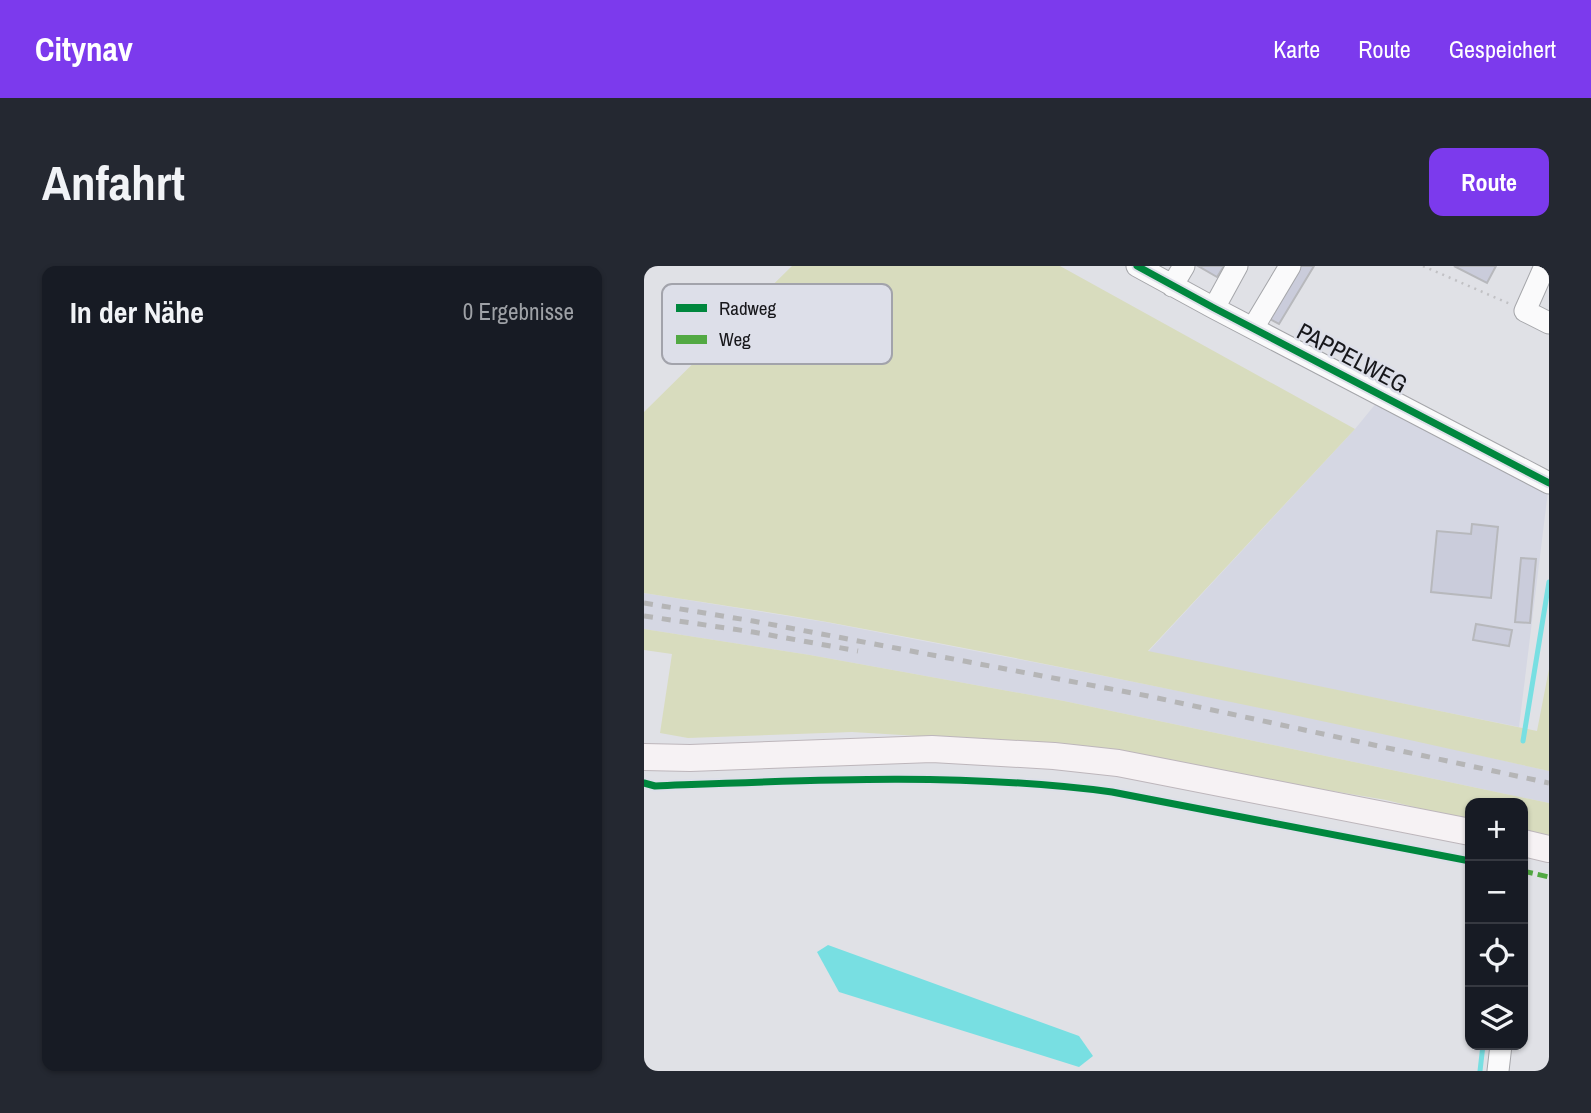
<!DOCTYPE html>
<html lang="de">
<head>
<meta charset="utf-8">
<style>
  body { margin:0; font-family:"Archivo Narrow",sans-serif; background:#242831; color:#f1f3f6 }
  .controls { position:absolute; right:21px; bottom:21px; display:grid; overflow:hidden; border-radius:14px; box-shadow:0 2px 5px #0004 }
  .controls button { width:63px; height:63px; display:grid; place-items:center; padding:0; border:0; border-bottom:2px solid #363941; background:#171b24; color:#f1f3f6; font:35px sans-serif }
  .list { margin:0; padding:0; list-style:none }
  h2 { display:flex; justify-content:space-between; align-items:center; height:91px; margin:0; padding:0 28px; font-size:30px }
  h2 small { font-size:23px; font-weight:400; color:#9ea1a6 }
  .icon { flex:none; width:38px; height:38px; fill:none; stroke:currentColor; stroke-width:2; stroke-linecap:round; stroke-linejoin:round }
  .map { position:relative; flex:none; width:905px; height:805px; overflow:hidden; border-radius:14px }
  header { display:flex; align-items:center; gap:42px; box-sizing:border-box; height:98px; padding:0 35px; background:#7c3aed; color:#fff }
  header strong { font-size:33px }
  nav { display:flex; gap:38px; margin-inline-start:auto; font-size:24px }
  .intro { display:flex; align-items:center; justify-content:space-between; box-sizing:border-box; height:168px; padding:0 42px }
  h1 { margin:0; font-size:49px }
  .button { padding:18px 32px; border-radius:14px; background:#7c3aed; color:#fff; font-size:24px; font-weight:700 }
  main { display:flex; gap:42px; padding:0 42px }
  aside { flex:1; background:#171b24; border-radius:14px; box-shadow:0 2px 5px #0004 }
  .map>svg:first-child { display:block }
  .built { fill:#d5d7e3 }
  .green { fill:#d8dcbe }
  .water { fill:#78dfe2 }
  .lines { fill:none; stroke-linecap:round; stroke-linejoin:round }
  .stream { stroke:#78dfe2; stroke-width:5 }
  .building { fill:#caccdb; stroke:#b7b8bc; stroke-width:2 }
  .minor-casing { stroke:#a5a6aa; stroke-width:23 }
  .major-casing { stroke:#bdb6bb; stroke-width:28 }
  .path { stroke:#c1c1c4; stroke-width:2.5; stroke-dasharray:2 5; stroke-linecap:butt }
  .minor { stroke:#fafafb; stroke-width:21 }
  .major { stroke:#f6f2f4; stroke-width:26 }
  .rail { stroke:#b5b5b6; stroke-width:5; stroke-dasharray:9 9; stroke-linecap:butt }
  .quiet { stroke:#52a943; stroke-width:5; stroke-dasharray:10 5; stroke-linecap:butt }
  .cycleway-casing { stroke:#dddfe9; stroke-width:11 }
  .cycleway { stroke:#00873e; stroke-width:7 }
  .labels { text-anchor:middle; stroke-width:5; stroke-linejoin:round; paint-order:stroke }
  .street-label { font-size:24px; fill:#17171b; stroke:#dddfe9 }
  .key { fill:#dddfe9; stroke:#a2a3ab; stroke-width:2 }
  .key-label { font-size:19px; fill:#17171b }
</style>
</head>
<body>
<header>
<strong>Citynav</strong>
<nav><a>Karte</a><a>Route</a><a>Gespeichert</a></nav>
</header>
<div class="intro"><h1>Anfahrt</h1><a class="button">Route</a></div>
<main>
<aside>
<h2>In der Nähe<small>0 Ergebnisse</small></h2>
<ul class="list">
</ul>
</aside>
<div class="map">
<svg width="905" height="805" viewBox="0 0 905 805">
  <rect width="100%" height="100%" fill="#e0e1e6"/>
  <path class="built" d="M738,130l167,87 -30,244 -371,-75 207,-223z
    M0,327l181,29 249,48 270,54 205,47v32l-485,-102 -254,-46 -166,-26z"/>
  <path class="green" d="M148,0h268l295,163 -207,222 389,80 12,-62v102c-240,-54 -480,-104 -722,-149 -61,-11 -122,-19 -183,-29v-181z
    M0,363l166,26 254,46 485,102v37l-26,-7v-30h-53v18l-84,-21 -335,-56 -199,-12 -164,6 -28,-5 12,-79 -28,-4z"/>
  <path class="water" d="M184,679l251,91 14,20 -14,11 -240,-75 -22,-40z"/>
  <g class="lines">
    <path class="stream" d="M879,475l26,-159
      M836,805l3,-26"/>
  </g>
  <path class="building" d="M554,0h26l-7,11z
    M654,0h16l-35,58 -11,-6z
    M810,0h42l-9,17z
    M828,258l26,3 -7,71 -60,-6 6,-61 34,3z
    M877,292l15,1 -6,64 -15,-1z
    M832,358l36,6 -3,16 -36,-6z"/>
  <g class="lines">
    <g class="minor-casing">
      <path id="minor" d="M493,0l77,42 335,175
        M901,0l-20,45 24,12
        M528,20l12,-20
        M570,42l23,-42
        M609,62l37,-62
        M854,805l3,-26"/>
    </g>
    <g class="major-casing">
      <path id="major" d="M0,491l46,1 242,-9 122,7 64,7 352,69
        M879,577l26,6"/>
    </g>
    <path class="path" d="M779,0l87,38"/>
    <use href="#minor" class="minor"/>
    <use href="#major" class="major"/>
    <path class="rail" d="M0,337l109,18 395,75 401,87
      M0,350l109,16 105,19"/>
    <path class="quiet" d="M879,605l26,6"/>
    <g class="cycleway-casing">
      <path id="cycleway" d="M493,0l77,42 335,175
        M0,517l11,3c152,-6 306,-14 457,6l358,69"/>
    </g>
    <use href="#cycleway" class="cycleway"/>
  </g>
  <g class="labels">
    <g class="street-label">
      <text transform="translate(708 92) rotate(28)" y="8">PAPPELWEG</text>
    </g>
  </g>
  <rect x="18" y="18" width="230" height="80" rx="10" class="key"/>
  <rect x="32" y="38" width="31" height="8" fill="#00873e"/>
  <rect x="32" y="69" width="31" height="9" fill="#52a943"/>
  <g class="key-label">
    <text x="75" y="49">Radweg</text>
    <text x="75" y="80">Weg</text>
  </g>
</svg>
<div class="controls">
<button>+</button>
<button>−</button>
<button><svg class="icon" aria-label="locate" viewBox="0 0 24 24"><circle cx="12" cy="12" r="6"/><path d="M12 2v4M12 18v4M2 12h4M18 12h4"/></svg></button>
<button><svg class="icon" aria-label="layers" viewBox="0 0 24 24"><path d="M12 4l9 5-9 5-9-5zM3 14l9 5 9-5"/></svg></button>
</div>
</div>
</main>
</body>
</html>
